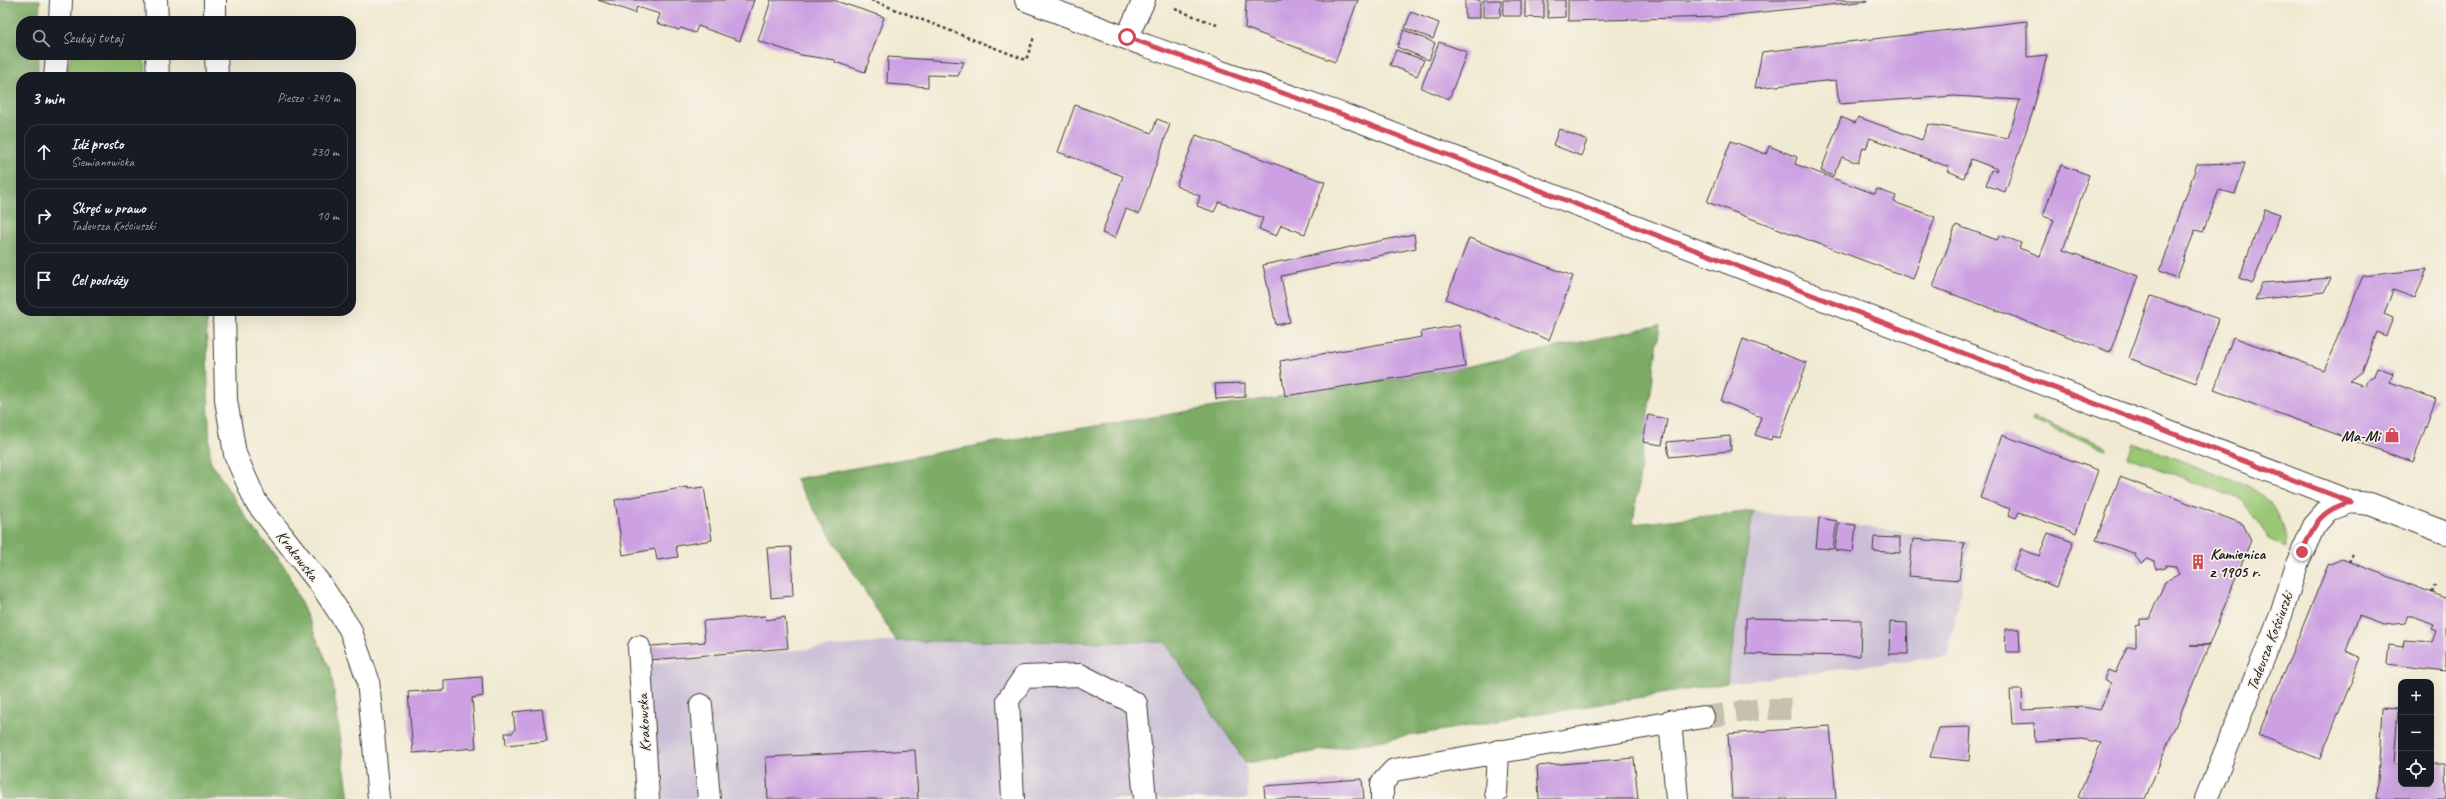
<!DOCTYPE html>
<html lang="pl">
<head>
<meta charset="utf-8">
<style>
  body { margin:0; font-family:Caveat,sans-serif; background:#242831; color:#f1f3f6 }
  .controls { position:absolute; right:12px; bottom:12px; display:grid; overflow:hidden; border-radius:8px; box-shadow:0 4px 16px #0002 }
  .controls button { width:36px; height:36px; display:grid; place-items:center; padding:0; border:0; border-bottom:1px solid #363941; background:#171b24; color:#f1f3f6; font:20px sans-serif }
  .stop { position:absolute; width:12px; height:12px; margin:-9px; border:3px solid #d1495b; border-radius:50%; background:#fff }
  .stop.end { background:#d1495b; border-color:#fff; box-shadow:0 1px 4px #0008 }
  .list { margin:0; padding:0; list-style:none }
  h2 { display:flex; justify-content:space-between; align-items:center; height:52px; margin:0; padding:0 16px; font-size:17px }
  h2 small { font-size:13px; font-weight:400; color:#9ea1a6 }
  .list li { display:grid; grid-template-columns:26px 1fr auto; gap:12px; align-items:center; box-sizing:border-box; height:56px; margin:0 8px 8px; padding:0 8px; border:1px solid #363941; border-radius:16px }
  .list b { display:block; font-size:15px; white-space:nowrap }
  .list p { margin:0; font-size:13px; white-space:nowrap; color:#9ea1a6 }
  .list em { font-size:13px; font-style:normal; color:#9ea1a6 }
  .icon { flex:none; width:22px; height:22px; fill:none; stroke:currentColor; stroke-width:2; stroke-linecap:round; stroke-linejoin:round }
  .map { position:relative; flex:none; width:2446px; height:799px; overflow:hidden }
  .search { position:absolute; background:#171b24; box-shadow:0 4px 16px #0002; left:16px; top:16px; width:340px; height:44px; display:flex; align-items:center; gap:10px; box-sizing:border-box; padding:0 14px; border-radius:16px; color:#9ea1a6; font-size:15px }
  .panel { position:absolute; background:#171b24; box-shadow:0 4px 16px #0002; left:16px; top:72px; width:340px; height:244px; border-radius:16px }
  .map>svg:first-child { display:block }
  .industrial { fill:#cabfd6 }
  .green { fill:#9ac774; stroke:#5b7248 }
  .forest { fill:#7bac66; stroke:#4c6441 }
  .building { fill:#cca0e2 }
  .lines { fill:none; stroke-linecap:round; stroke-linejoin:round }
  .minor-tunnel { stroke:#c6c1ae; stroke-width:22; stroke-dasharray:22 11; stroke-linecap:butt }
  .minor-casing { stroke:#3c3b37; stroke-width:24 }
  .path { stroke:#3c3b37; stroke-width:2.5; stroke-dasharray:3 3; stroke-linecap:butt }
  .minor { stroke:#fff; stroke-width:22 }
  .route { stroke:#d1495b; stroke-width:5 }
  .labels { text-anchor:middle; stroke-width:3.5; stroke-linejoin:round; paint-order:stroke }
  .poi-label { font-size:16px; font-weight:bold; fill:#1c1c1c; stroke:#f7f3e8; text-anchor:end }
  .street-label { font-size:16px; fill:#1c1c1c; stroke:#f7f3e8 }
</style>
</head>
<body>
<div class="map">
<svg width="2446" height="799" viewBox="0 0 2446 799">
  <rect width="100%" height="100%" fill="#f7f3e8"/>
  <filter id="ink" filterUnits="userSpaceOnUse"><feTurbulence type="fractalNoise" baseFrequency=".025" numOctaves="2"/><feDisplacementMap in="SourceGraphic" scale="8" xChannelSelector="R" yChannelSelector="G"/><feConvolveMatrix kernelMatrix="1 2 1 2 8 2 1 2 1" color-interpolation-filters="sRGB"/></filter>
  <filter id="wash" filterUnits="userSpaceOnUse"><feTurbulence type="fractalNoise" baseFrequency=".012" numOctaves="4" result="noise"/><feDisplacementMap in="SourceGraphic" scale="16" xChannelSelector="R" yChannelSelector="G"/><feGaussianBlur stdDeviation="0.9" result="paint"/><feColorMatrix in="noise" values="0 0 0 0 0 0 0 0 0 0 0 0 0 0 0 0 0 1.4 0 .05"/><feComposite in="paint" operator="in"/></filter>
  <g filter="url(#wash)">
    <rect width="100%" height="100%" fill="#f1ead3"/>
    <path class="industrial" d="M1753,511l217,31 -22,114 -221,27z
      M896,641l269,1 81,121 2,36h-608l-6,-134z"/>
    <path class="green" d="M71,55h70l4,9 1,13h-80z
      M2033,418l73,28v3l-56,-21 1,-2 -6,-2 -1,2 -12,-5z
      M2133,442l111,42c25,13 42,33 42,63l-16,-7 -28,-40 -114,-43z"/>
    <path class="forest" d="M0,0h40l-1,21h-18v34h17v22h-17v234h185l4,150 42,65 34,43 45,102 18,128h-349z
      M1660,325l-27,199 120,-13 -26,172 -481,80 -81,-121 -269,-1 -101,-162 201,-37 469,-75z"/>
    <g id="blocks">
      <path class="building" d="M598,0h156l-14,41 -42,-15 -3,7 -14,-5 -2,2 -22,-7 3,-9 -23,-7 -2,6z
        M771,0h62l51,17 -19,55 -30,-10v-2l-34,-5 -43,-14z
        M1246,0h112l-23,62 -90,-34z
        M1465,0h15v18h-15z
        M1483,0h18l-1,17h-17z
        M1503,0h18v16h-18z
        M1525,0h19v18l-19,-1z
        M1548,0h17v17l-17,1z
        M1568,0h299v1l-150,16 -149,4z
        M1411,12l28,11 -6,16 -28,-11z
        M2027,21v36l20,-2 -14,56 -28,81 -19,-7 5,-15 5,1 1,-2 -26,-10 -7,19 -16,-7 1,-4 -79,-29 -4,11 -3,-1 -5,15 -16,-6 -9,19 -12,-5 20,-54 14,6 3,-6 64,23 6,-16 80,14 12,-38 -66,-4 -115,8 -3,-24 -81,8 7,-36z
        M1404,30l31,13 -6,17 -32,-13z
        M1439,42l28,10 -18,47 -28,-11z
        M1396,50l28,10 -7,16 -27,-11z
        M888,57l76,5 -6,14 -30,-1v12l-41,-3z
        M1075,105l77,28 5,-14 13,5 -31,90 -13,-5 -11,29 -13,-5 21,-57 -65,-24z
        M1559,129l28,11 -6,16 -28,-11z
        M1196,135l129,47 -20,52 -24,-9 -5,11 -17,-7 4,-11 -44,-16 -5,10 -17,-6 3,-10 -24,-10z
        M1731,141l35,13 3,-8 28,11 -2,7 80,30 2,-5 19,7 -2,6 41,15 -22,62 -206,-77z
        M2245,163l-10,31 -16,-4 -16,42 -8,-2 -18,48 -17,-7 37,-107z
        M2061,165l28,10 -26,75 75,26 -28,76 -177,-65 23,-62 41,15 3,-5 21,8 -2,5 21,8 14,-36 -11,-4z
        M2265,209l15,5 -27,69 -14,-5z
        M1414,234l2,14 -135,28 9,46 -14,3 -13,-60z
        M1469,238l104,38 -24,64 -103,-41z
        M2427,269l-12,29 -22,-8 -9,24 9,4 -7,18 -9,-4 -15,40 -12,9 15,5 3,-7 6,-3 3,-9 16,6 -3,9 46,17 -23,63 -199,-72 19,-53 91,33 39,-94z
        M2331,278l-7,14 -69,8 7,-17z
        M2151,296l68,23 -23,64 -67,-25z
        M1459,325l6,42 -180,29 -5,-35 142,-24 -1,-5z
        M1743,339l64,24 -28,76 -7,-3 -1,4 -16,-5 6,-18 -40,-16z
        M1245,383v14l-29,2 -1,-15z
        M1648,415l19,4 -5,26 -19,-3z
        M2002,435l96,35 -22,63 -57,-21 -3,6 -8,-3 2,-6 -30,-11z
        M1730,436l1,14 -3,1 -59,6 -2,-15z
        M2120,477l123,47 8,16 -42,105h-19h19l-64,154h-63l-4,-2 23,-54 -19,-4 -47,3 -1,-19 -22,1 -2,-34h12l1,20 60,-3 17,3 11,-27 -7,-4 4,-9 7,3 12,-26h9v-21l4,-1v-6h9l16,-37 14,-8 -4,-8 -9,-1v2l-10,2 -1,-8 -7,-3 -7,5 -6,-7 1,-2 -40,-14z
        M687,487l1,2 16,-2 8,53 -36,6 2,11 -21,3 -2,-11 -32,6 -8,-55z
        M1819,518l18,3 -4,28 -17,-1z
        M1839,523l17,2 -3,27 -18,-2z
        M2048,533l25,9 -17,45 -43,-16 8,-22 18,7z
        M1874,537l26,1v15l-27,-2z
        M1913,539l52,4 -3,10 -3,27 -51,-4z
        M791,547l2,49 -22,2 -4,-50z
        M2342,559l104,39v73l-59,-7 2,-19 14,2 1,-7 29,2 4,-11 -5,-2 2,-4 -26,-10 -3,8 -21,2 -25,-9 -13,35 15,7 -41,101 -62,-24 70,-170z
        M765,616l1,4 19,-3 3,31 -138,12 -1,-12 2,-2 54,-4 -2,-21z
        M1746,618l115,2 -1,36 -114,-2z
        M1890,622l17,1 1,31h-19z
        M2005,629h14l1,23h-14z
        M482,677l1,19 -11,2 4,50 -63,5 -5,-61 36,-2v-10z
        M2382,708l16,1 -4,55h7v20h30v-21h14l1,36h-69z
        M542,709l5,32 -41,4 -1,-12h7l3,-4 -2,-17z
        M1830,726l6,73h-104l-4,-65z
        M1971,727l-2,34 -39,-4 9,-29z
        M915,750l3,49h-150l-2,-42z
        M1634,758l4,41h-99l-2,-33z
        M1362,779l2,20h-99l-1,-13z"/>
    </g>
  </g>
  <g filter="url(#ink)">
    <use href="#blocks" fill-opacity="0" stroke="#3c3b37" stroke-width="1"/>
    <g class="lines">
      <path class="minor-tunnel" d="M1703,717l60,-8h29"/>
      <g class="minor-casing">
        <path id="minor" d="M156,0l1,21
          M215,0v21
          M1026,0l121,46 197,69 1007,387 19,2 76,29
          M60,21l1,-21
          M1127,37l17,-37
          M157,55l1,22
          M216,55l1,22
          M55,77l2,-22
          M224,311l2,89 9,54 21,48 65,83 29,44 18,51 11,119
          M639,647l9,152
          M701,705l8,94
          M1670,721l7,78
          M1496,793l2,-42
          M1013,799l-5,-99 16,-23 56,-2 56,29 9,95
          M1382,799v-16l12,-13 309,-53
          M2206,799l75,-184 16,-51 17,-38 14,-16 23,-8"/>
      </g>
      <path class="path" d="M871,0l155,60 8,-23
        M1175,9l42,16
        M2349,562l4,-8
        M2432,593l3,-8"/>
      <use href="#minor" class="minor"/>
    </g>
  </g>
  <g class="lines" filter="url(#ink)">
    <path class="route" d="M1127,37l217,78 1007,387c-32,8 -37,23 -49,50"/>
  </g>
  <defs>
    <g id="shop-bare" transform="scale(1.2)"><path d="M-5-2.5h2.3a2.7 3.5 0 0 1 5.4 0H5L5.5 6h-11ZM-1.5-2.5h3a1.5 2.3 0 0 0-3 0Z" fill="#d1495b" stroke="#f7f3e8" stroke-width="2.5" paint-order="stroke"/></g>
    <g id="building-bare" transform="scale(1.2)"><path d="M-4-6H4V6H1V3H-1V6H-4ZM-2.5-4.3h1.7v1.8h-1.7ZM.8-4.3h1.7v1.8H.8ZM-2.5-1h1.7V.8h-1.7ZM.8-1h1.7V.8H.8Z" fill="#d1495b" stroke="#f7f3e8" stroke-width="2.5" paint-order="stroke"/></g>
  </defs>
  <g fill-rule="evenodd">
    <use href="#shop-bare" x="2392" y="435"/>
    <use href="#building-bare" x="2198" y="562"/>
  </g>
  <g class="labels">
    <g class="poi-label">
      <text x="2380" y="441">Ma-Mi</text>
      <text x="2210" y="559" text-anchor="start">Kamienica<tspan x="2210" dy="18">z 1905 r.</tspan></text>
    </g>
    <g class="street-label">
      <text transform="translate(298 555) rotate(52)" y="6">Krakowska</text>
      <text transform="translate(2269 641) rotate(-69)" y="6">Tadeusza Kościuszki</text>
      <text transform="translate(643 723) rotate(-93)" y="6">Krakowska</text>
    </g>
  </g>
</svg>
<div class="controls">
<button>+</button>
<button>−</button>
<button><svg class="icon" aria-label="locate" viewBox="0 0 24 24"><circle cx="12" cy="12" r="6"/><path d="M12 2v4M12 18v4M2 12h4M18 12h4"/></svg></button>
</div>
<div class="stop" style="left:1127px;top:37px"></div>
<div class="stop end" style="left:2302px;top:552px"></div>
<div class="search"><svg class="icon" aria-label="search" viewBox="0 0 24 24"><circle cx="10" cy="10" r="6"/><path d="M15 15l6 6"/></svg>Szukaj tutaj</div>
<section class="panel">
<h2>3 min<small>Pieszo · 240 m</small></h2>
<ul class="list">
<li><svg class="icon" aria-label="ahead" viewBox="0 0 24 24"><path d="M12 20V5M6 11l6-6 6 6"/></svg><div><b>Idź prosto</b><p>Siemianowicka</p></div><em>230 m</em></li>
<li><svg class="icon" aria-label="right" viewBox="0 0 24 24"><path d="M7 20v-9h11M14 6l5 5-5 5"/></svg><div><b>Skręć w prawo</b><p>Tadeusza Kościuszki</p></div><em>10 m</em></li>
<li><svg class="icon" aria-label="arrive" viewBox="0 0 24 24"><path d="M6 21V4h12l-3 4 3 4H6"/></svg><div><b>Cel podróży</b></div></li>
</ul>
</section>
</div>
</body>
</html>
